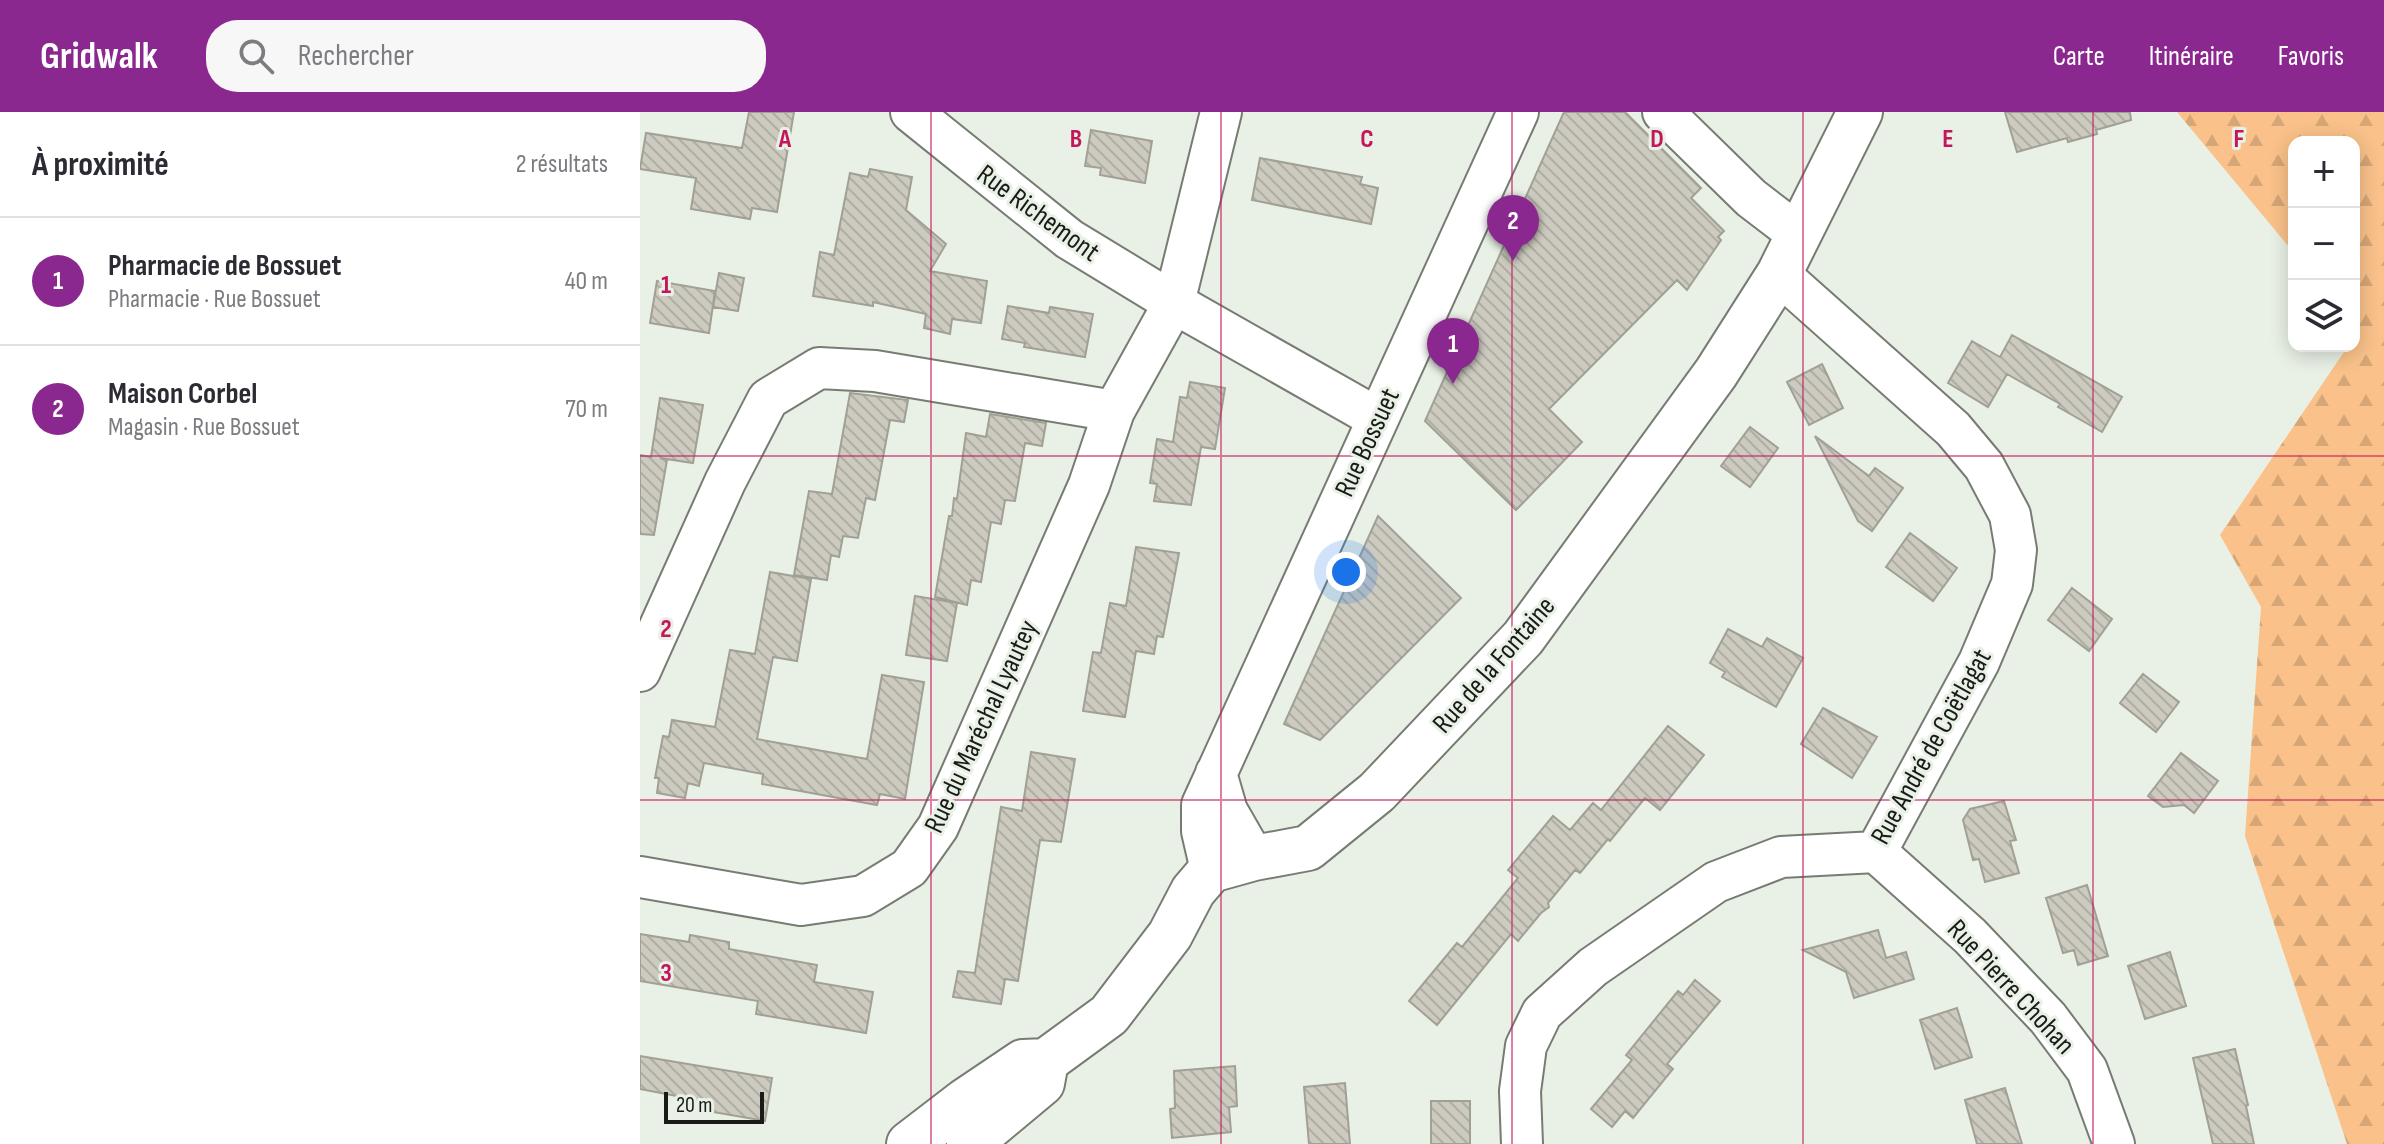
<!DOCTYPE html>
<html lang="fr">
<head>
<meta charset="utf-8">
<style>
  body { margin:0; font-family:"Sofia Sans Condensed",sans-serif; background:#f7f7f7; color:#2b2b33 }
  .controls { position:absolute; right:24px; top:24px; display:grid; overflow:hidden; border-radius:16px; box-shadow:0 4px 20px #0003 }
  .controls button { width:72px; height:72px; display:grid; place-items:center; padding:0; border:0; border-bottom:2px solid #e1e1e2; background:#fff; color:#2b2b33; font:40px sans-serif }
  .scale { position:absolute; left:24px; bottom:20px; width:100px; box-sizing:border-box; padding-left:8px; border:4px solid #191b18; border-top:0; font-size:22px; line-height:28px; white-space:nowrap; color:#191b18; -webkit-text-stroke:6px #e9f0e5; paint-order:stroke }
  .you { position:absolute; left:706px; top:460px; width:28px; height:28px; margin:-20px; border:6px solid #fff; border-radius:50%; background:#1a73e8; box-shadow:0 0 0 12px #1a73e833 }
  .badge { display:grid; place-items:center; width:52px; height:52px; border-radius:50%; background:#8b2890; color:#fff; font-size:26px; font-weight:700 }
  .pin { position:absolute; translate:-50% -66px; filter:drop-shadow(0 2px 4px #0008) }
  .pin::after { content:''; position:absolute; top:42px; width:28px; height:24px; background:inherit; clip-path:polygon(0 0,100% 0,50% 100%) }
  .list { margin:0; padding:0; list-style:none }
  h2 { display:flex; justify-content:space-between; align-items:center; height:104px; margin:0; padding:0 32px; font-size:34px }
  h2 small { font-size:26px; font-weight:400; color:#7c7c81 }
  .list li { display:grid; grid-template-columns:52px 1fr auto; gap:24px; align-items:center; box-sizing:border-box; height:128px; padding:0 32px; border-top:2px solid #e1e1e2 }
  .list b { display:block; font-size:30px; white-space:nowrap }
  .list p { margin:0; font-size:26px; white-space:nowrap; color:#7c7c81 }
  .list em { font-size:26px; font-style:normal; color:#7c7c81 }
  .icon { flex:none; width:44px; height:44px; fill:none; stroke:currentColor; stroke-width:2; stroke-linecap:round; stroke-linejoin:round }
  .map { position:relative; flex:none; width:1744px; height:1032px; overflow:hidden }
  header { display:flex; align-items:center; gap:48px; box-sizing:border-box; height:112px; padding:0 40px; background:#8b2890; color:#fff }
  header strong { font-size:38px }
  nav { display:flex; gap:44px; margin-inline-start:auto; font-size:28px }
  .search { width:560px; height:72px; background:#f7f7f7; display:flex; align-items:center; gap:20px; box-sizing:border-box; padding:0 28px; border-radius:32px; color:#7c7c81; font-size:30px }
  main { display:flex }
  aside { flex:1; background:#fff }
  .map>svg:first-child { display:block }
  .forest { fill:url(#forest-firs) }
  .building { fill:url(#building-back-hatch); stroke:#a1a095; stroke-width:2 }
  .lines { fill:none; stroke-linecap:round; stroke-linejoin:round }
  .street-casing { stroke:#777c73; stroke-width:44 }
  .secondary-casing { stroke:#777c73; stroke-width:48 }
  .street { stroke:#fff; stroke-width:40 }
  .secondary { stroke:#fff; stroke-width:44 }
  .grid { fill:none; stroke:#c2185b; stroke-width:2; stroke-opacity:0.55 }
  .labels { text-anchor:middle; stroke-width:6; stroke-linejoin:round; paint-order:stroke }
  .street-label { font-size:28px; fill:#191b18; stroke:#e9f0e5 }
  .grid-label { font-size:26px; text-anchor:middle; font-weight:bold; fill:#c2185b; stroke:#e9f0e5; stroke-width:6; stroke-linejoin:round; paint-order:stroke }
</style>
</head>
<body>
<header>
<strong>Gridwalk</strong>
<div class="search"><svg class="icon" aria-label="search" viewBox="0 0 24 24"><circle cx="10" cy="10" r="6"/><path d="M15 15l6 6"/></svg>Rechercher</div>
<nav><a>Carte</a><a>Itinéraire</a><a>Favoris</a></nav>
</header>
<main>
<aside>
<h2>À proximité<small>2 résultats</small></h2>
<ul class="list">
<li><span class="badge">1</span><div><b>Pharmacie de Bossuet</b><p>Pharmacie · Rue Bossuet</p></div><em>40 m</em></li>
<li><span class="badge">2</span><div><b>Maison Corbel</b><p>Magasin · Rue Bossuet</p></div><em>70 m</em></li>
</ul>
</aside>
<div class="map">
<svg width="1744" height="1032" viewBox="0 0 1744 1032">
  <defs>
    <pattern id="forest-firs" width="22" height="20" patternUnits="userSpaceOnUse" patternTransform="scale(2)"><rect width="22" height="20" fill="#fac28a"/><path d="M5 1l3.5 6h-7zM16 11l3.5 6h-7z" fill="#d6a676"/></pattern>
    <pattern id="building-back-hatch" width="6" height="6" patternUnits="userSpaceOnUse" patternTransform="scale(2)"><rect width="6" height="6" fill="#cdcbc0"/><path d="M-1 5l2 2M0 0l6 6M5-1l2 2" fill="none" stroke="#afaea4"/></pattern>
  </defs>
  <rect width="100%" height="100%" fill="#e9f0e5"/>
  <path class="forest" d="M1537,0h207v1032h-37l-102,-308 16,-229 -41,-72 128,-189h6v-9l5,-7 -5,-6v-182h-60v111z"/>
  <path class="building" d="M109,0h45l-17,100 -25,-4 -2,11 -59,-10 5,-31 -56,-9 6,-36 96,15z
    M924,0h61l76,76 -10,10 33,33 -6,6 3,3 -34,50 -10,-10 -128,129 33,33 -66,68 -91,-89z
    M1365,0h125l1,8 -35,10 1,4 -29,8 -1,-4 -50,14z
    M451,18l61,11 -7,42 -45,-8 1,-7 -16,-2z
    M620,46l102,19 -2,7 18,4 -7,36 -119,-24z
    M230,57l42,8 -6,33 40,34 -16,27 57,10 -6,42 -29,-4 -2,15 -26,-6 2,-14 -53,-12v4l-60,-10 7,-44 14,3 16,-82 18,4z
    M79,161l25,5 -6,33 -25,-4z
    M17,169l58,10 -6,42 -59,-10z
    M368,194l41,7 1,-6 43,7 -8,43 -61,-10 1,-4 -23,-4z
    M1372,223l110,62 -20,35 -44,-25 2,-3 -53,-30 -19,33 -40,-24 24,-42 28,16z
    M1182,252l21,44 -34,17 -22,-43z
    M550,270l35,6 -10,61 -14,-2 -10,58 -37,-4 3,-17 -7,-1 7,-44 16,3 7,-45 7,1z
    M210,281l58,7 -4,22 -14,-2 -15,80 -9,-2 -8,40 -15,-2 -4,21 -8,-2 -4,25 -33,-5 15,-84 23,3z
    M20,286l43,7 -10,58 -33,-5 7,2 -13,75 -14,-1v-79l11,2z
    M350,302l56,9 -4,23 -17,-3 -10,58 -10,-1 -4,24 -10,-2 -10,60 -10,-2 -4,25 -32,-8 14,-81h3l2,-18 3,1 9,-66 20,4z
    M1110,315l28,21 -28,39 -29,-21z
    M1175,324l54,40 6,-8 28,20 -31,43 -14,-10z
    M738,404l83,82 -141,142 -36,-16z
    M1270,421l47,35 -24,33 -47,-34z
    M496,435l43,6 -16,84 -6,-1 -3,18 -18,-3 -11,66 -42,-6 10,-59 8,1 9,-50 16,3z
    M130,460l41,7 -14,82 -24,-4 -16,82 110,20 15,-84 42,7 -19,117 -25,-5 -3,11 -115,-21 1,-10 -59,-11 -5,23 -11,-3 -3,15 -28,-5 2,-15h-4l8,-42 6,1 3,-17 43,7 15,-77 25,4z
    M1432,476l40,31 -23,32 -41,-31z
    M275,484l42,7 -10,58 -41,-6z
    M1088,517l34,18 5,-9 36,20 -27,49 -54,-30 3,-5 -15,-9z
    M1503,562l36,28 -23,30 -36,-29z
    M1183,596l54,29 -25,41 -51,-34z
    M1028,614l36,29 -44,55 -15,-12 -35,43 -2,-2 -28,34 -5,-3 -27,33 1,4 -8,6 -23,28 -7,-7 -74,91 -28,-24 48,-58 5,4 56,-69 -10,-8 45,-54 17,14 23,-27 8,7z
    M391,640l44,7 -14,83 -21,-2 -22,141 -13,-2 -4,25 -48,-7 5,-26 17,2 26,-166 21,4z
    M1541,641l37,28 -24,32 -10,-8 -21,2 -15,-11z
    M1364,689l12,39 -6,1 9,32 -34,9 -6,-23 -6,1 -10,-40 7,-11z
    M1447,773l21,71 -30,9 -4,-15 -11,3 -17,-55z
    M1238,818l8,28 20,-6 8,27 -60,19 -8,-26 -43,-22z
    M0,822l49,8 1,-7 39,7v7l88,16 -3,17 59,10 -7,41 -110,-19 2,-13 -118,-20z
    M1530,840l16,54 -41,13 -17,-53z
    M1055,868l25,21 -53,63 6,5 -40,49 -8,-7 -13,16 -21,-18 41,-49 -6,-5 52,-64 5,4z
    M1317,896l15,49 -37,12 -15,-49z
    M1595,937l13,56 -2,1 8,38h-41l-20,-86z
    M0,944l132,22 -7,43 -58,-10 1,-9 -68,-13z
    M595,954l2,40 -8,1 2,25 -59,6 -2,-29 5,-1 -1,-37z
    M705,971l5,61h-41l-5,-57z
    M1365,976l17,56h-45l-12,-44z
    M791,989h39v43h-39z"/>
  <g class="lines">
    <g class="street-casing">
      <path id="street" d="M271,0l158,127 105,64 203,115
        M1023,0l88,86 47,36
        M0,559l85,-189 43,-83 51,-31 56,3 239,40
        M576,661l11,38 27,47
        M1236,740l94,84 78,82 39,52 27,74
        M571,758l-9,-39v-26l316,-693
        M0,765l161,28 62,-9 46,-28 29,-41 151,-342 25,-74 60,-108 47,-191
        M882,1032l-2,-53 6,-45 16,-33 51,-46 123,-85 65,-25 95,-5 103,-190 33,-78 4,-34 -6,-35 -26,-49 -31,-37 -174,-155"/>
    </g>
    <g class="secondary-casing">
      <path id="secondary" d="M269,1032l56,-43 58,-39 23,-1 63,-46 61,-80 23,-44 18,-21 43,-12 54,-10 69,-56 146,-154 193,-265 63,-99 81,-162
        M329,1032l73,-61 4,-22"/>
    </g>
    <use href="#street" class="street"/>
    <use href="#secondary" class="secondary"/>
  </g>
  <path class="grid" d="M291,0v1032M581,0v1032M872,0v1032M1163,0v1032M1453,0v1032M0,344h1744M0,688h1744"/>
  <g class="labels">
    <g class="street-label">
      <text transform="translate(399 100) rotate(36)" y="10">Rue Richemont</text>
      <text transform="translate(726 330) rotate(-65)" y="10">Rue Bossuet</text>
      <text transform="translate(853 552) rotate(-49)" y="10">Rue de la Fontaine</text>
      <text transform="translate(340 614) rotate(-65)" y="10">Rue du Maréchal Lyautey</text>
      <text transform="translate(1290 634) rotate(-61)" y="10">Rue André de Coëtlagat</text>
      <text transform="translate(1372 874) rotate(47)" y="10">Rue Pierre Chohan</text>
    </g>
  </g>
  <g class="grid-label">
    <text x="145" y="35">A</text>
    <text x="436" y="35">B</text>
    <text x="727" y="35">C</text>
    <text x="1017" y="35">D</text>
    <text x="1308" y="35">E</text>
    <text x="1599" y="35">F</text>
    <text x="26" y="181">1</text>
    <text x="26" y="525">2</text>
    <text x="26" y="869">3</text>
  </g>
</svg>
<div class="controls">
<button>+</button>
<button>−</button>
<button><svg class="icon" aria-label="layers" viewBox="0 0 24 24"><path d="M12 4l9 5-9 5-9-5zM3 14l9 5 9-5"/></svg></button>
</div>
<div class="scale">20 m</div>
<div class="you"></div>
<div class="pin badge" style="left:813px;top:272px">1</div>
<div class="pin badge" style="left:873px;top:149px">2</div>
</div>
</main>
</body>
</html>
